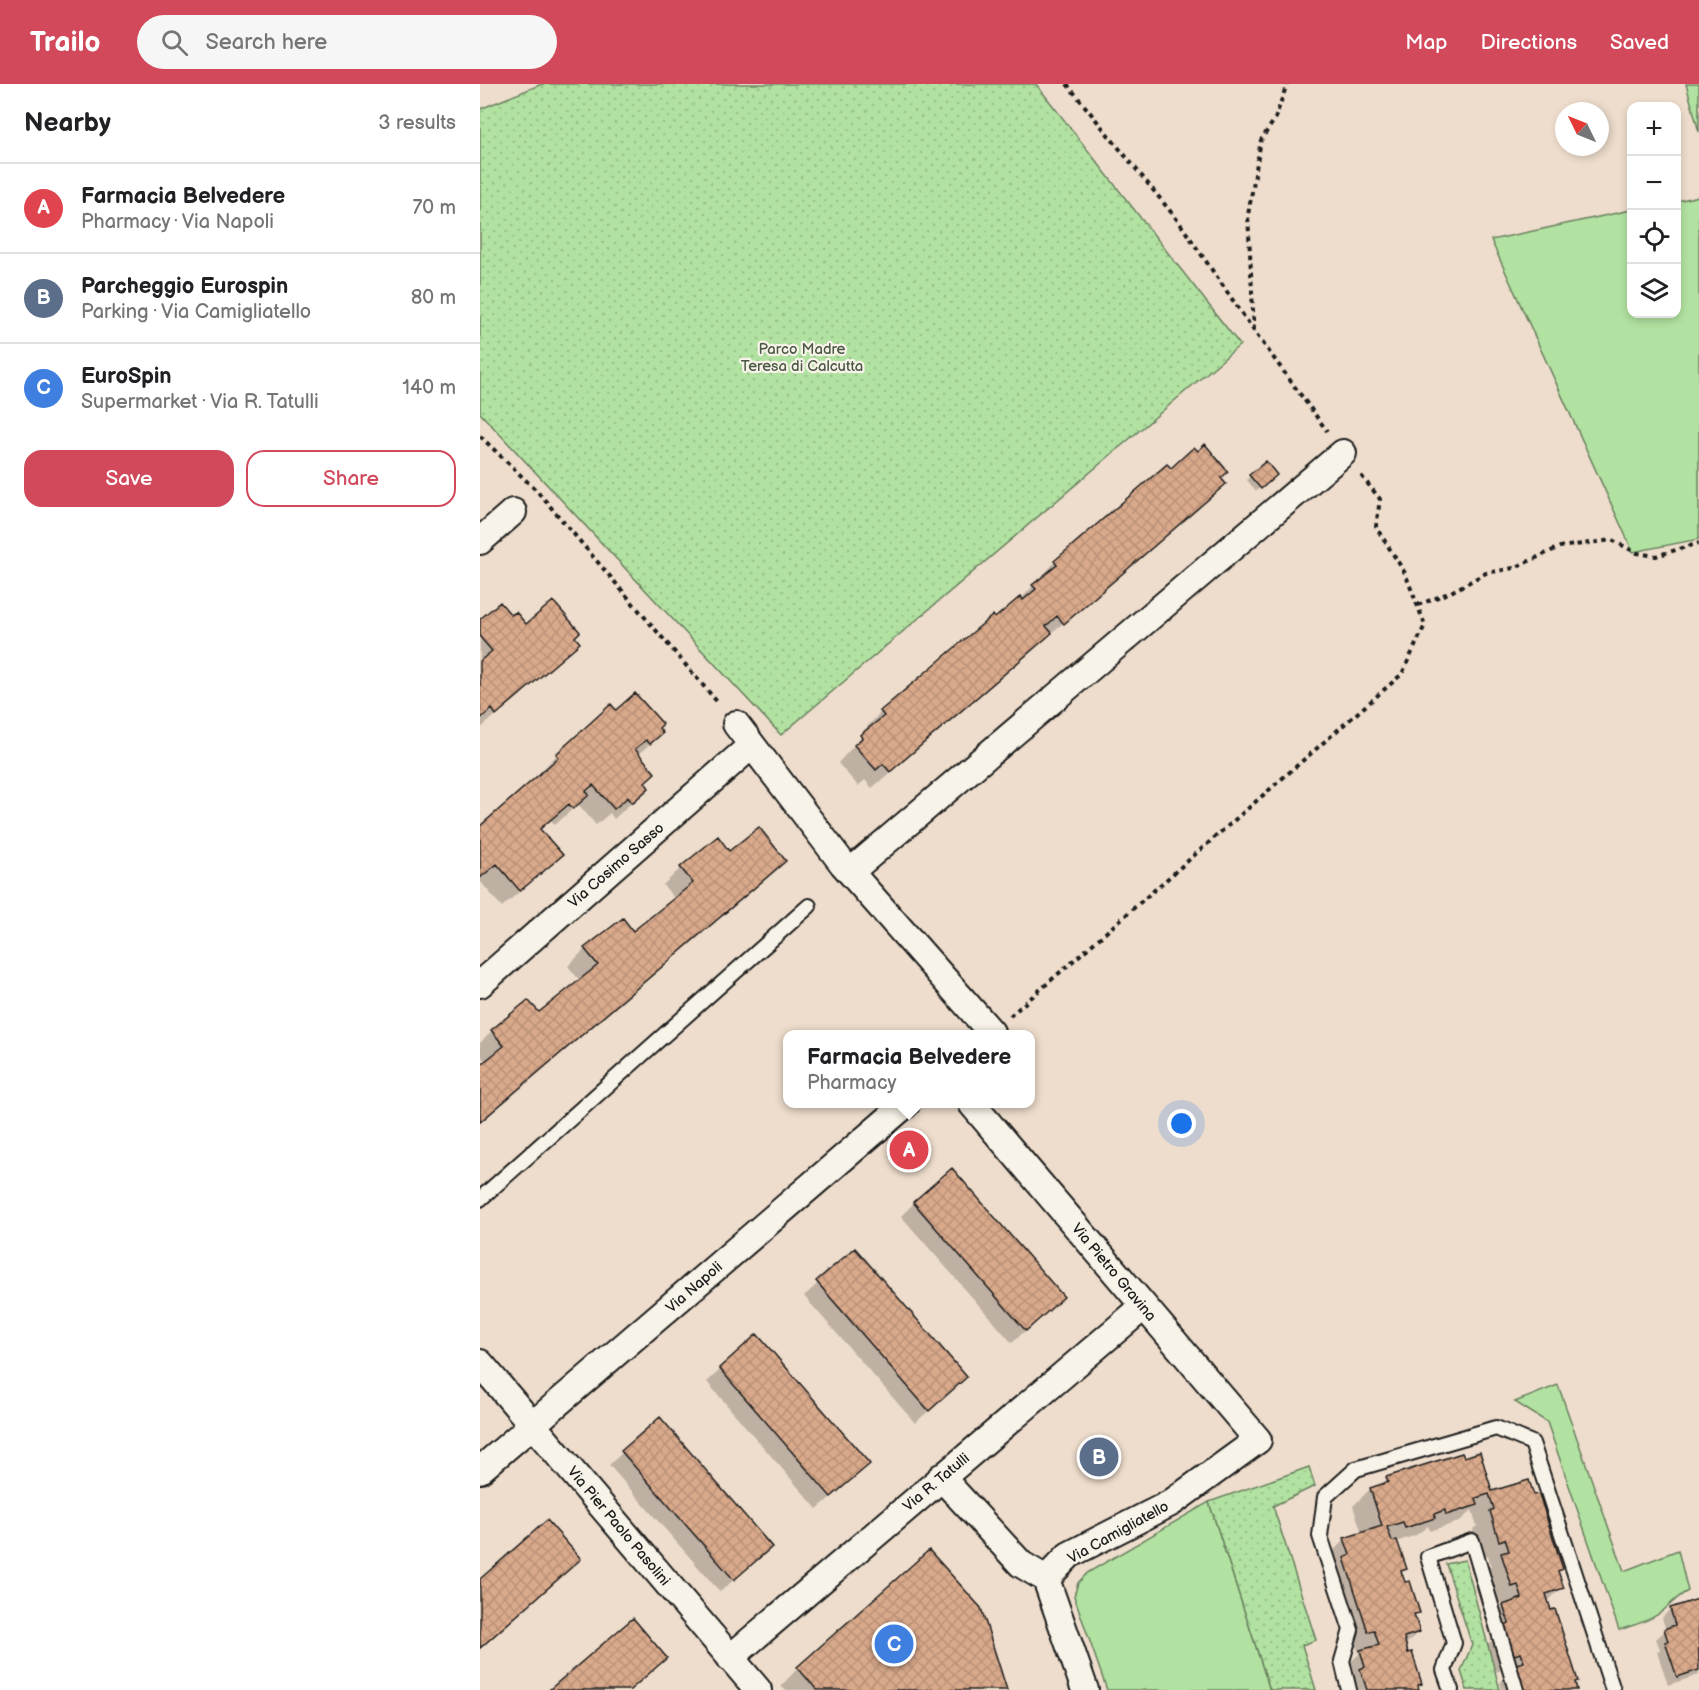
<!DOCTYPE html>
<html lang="en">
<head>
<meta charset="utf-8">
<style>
  body { margin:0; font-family:"Balsamiq Sans",sans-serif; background:#f6f6f6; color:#202124 }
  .controls { position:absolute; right:18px; top:18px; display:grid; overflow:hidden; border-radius:12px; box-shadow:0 3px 9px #0003 }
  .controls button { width:54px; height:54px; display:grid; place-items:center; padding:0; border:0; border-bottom:2px solid #e0e0e0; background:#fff; color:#202124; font:30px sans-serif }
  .compass { position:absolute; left:1075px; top:18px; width:54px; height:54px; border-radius:50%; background:#fff; box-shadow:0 3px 9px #0003; rotate:313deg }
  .you { position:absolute; left:702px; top:1040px; width:21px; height:21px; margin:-15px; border:4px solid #fff; border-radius:50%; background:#1a73e8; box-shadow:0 0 0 9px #1a73e833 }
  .badge { display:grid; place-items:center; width:39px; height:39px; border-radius:50%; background:#d1495b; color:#fff; font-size:20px; font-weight:700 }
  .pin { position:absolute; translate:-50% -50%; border:3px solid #fff; box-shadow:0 2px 6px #0006 }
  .popup { position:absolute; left:303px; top:946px; width:252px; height:78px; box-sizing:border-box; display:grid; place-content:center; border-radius:12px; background:#fff; filter:drop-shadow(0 2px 4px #0005); font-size:20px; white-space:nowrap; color:#757577 }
  .popup b { font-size:22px; color:#202124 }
  .popup::after { content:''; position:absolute; left:50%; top:100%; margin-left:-12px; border:12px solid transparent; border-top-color:#fff }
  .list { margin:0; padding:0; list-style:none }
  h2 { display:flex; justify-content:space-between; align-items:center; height:78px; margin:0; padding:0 24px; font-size:26px }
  h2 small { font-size:20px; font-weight:400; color:#757577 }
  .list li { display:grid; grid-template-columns:39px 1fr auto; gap:18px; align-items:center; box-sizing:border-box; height:90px; padding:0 24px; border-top:2px solid #e0e0e0 }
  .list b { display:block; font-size:22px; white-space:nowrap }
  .list p { margin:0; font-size:20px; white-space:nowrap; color:#757577 }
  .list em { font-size:20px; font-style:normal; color:#757577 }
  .actions { display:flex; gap:12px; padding:18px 24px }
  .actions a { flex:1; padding:14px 0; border:2px solid #d1495b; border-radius:18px; text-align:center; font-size:21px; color:#d1495b }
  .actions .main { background:#d1495b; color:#fff }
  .icon { flex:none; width:33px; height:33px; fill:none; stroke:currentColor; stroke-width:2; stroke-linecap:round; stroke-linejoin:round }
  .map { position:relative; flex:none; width:1219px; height:1606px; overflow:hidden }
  header { display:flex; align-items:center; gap:36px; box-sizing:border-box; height:84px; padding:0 30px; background:#d1495b; color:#fff }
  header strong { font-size:28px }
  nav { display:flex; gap:33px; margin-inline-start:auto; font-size:21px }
  .search { width:420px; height:54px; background:#f6f6f6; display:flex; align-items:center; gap:15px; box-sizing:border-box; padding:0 21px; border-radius:33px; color:#757577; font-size:22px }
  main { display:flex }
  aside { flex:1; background:#fff }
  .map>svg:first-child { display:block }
  .grass { fill:#b2e2a1; stroke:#677f5e; stroke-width:1.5 }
  .park { fill:url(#park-dots); stroke:#677f5e; stroke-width:1.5 }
  .shadow { fill:#0003 }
  .building { fill:url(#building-cross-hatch); stroke:#1c1c1c; stroke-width:1.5 }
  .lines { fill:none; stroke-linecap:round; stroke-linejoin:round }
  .lane-casing { stroke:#1c1c1c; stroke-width:18 }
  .street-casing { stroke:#1c1c1c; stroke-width:30 }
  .path { stroke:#1c1c1c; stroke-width:4; stroke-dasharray:4.5 4.5; stroke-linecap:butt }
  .lane { stroke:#f7f3e8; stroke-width:14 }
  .street { stroke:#f7f3e8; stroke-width:26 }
  .labels { text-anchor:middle; stroke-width:4.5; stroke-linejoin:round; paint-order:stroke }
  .park-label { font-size:15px; fill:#495744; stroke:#f7f3e8 }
  .street-label { font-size:15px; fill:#1c1c1c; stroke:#f7f3e8 }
</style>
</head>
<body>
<header>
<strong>Trailo</strong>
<div class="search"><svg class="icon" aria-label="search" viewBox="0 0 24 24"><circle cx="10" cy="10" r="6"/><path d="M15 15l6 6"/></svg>Search here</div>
<nav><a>Map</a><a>Directions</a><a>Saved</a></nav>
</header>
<main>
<aside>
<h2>Nearby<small>3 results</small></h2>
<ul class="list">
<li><span class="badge" style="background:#e0444e">A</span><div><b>Farmacia Belvedere</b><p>Pharmacy · Via Napoli</p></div><em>70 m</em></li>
<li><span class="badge" style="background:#5c6f8a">B</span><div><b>Parcheggio Eurospin</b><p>Parking · Via Camigliatello</p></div><em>80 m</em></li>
<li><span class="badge" style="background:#3f7fe0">C</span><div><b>EuroSpin</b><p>Supermarket · Via R. Tatulli</p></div><em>140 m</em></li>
</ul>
<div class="actions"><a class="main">Save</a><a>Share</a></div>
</aside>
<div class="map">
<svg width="1219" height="1606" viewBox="0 0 1219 1606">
  <defs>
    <pattern id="park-dots" width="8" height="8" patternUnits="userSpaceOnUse" patternTransform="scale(1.5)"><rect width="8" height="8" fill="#b2e2a1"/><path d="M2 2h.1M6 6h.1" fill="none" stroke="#98c18a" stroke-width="1.8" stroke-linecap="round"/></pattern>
    <pattern id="building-cross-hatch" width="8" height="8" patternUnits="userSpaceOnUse" patternTransform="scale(1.5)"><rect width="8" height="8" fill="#d9a98b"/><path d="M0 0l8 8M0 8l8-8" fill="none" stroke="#ba9177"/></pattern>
  </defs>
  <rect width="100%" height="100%" fill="#edc"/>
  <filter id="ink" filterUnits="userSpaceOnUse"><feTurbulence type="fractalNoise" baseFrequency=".0167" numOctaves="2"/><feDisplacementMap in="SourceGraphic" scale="12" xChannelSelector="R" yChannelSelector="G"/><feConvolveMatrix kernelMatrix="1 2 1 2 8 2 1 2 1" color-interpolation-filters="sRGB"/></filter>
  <g filter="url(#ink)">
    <path class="grass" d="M1206,0h13v48z
      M1219,112v343l-66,13 -142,-312 140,-30 1,104h44l1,-113z
      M1078,1301l66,186 54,-21 10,41c-10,5 -15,11 -23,18 -12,11 -31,16 -46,21l-72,-208 -32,-20z
      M729,1418l61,188h-163l-33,-94 4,-13 9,-10z"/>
    <path class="park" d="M62,0h494l204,261 -459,390 -301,-322v-304z
      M829,1383l6,19 -42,20 43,134 -14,5 14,45h-46l-61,-188z
      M985,1476l35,130h-33l-6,-19 11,-26 -26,-81z"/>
    <path class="shadow" d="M691,386l48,9 5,5 -352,304 -7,-8 -7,6 -20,-23 28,-31 -2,-2 17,-18 140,-113 34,-37z
      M770,392l21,3 -15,12 -9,-11z
      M31,533l15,9 47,11 5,6 -98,86v-108z
      M136,628l41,16 4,5 -23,22 5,28 4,5 -33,31 -4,-6 -14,12 -18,-21 -23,21 -4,-5 -11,10 21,25 -59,52 -22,-26v-53l61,-54 -1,-2 17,-17z
      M249,769l54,8 -303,262v-56l6,-5 -6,-7v-12l12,-12 47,-17 41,-33 -12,-15 17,-17 48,-16 42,-34 -12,-14 18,-17z
      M434,1119l148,94 -50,46 -111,-127z
      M375,1166l97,140 -37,33 -111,-127z
      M277,1252l98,141 -38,32 -110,-127z
      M179,1335l111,128 -50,45 -111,-127z
      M907,1395l104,14 70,76 -4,3 5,15 -15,15 29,88h-74l-2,-7 6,-7 -2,-7 -8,3 -8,-28 4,-4 -6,-17 16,-16 -1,-5 -7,1 -9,-31 6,-7 -3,-10 -6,3 -9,-29 4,-3 -5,-16 -13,12 -30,9 -1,-5 -12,9 -20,7 9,27 -5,4 19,39 -5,5 4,15 -13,13 15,38 -3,4 1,3h-74l-1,-21 16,-15 -2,-7 -6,2 -23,-93 17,-17 17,-5 -9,-28 17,-17 9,-3z
      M449,1468l76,138h-220l-4,-4 17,-18z
      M1217,1517l2,74 -31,10 -11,-33 3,-3 -4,-10 10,-9 -4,-12 8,-9z"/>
    <path class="building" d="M725,360l23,28 -7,6 5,6 -162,140 -7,-8 -11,10 6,7 -162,139 -7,-8 -7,6 -22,-25 8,-7 -2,-3 24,-19 -4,-5 113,-96 2,3 26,-22 2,4 13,-11 -4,-4 25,-20 -3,-4 113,-97 4,4 23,-21 4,4z
      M786,377l11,14 -16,14 -12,-14z
      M73,517l27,31 -5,5 5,6 -84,72 -4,-6 -12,10v-58l12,-10 -12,-14v-18l20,-17 11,13 5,-3 10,12z
      M155,609l28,31 -4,4 4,5 -13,11 -4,-4 -11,9 20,24 -10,9 4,6 -17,15 -4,-6 -14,12 -21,-24 -7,6 3,4 -16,14 -4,-5 -29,25 23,26 -43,36 -23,-27 -17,14v-52l79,-69 -3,-3 55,-50 5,6z
      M279,743l27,34 -306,261v-57l24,-19 -13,-16 37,-30 11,12 59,-47 -14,-17 39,-30 10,13 60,-48 -13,-16 38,-31 11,15z
      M472,1084l112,129 -38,34 -113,-129z
      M375,1164l112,129 -38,34 -113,-130z
      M277,1250l113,130 -39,33 -112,-129z
      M180,1333l112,130 -38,33 -113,-129z
      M1000,1368l12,39 37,-11 5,15 5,-1 24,75 -5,2 6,17 -18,6 5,16 4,-1 23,72 -3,1 2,8h-53l-8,-26 8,-2 -3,-9 -7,2 -10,-30 5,-2 -6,-18 19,-7 -4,-13 -6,2 -11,-34 8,-2 -4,-12 -6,2 -9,-30 4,-2 -5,-15 -13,4 2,7 -32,10 -1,-5 -11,4 1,4 -30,10 -2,-6 -16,5 5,14 5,-1 10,29 -6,2 4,11 5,-1 10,32 -6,1 6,18 -16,5 4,16 4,-1 10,32 -4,1 1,5h-52l-7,-21 5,-2 -5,-17 19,-5 -5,-15 -6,2 -24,-74 6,-3 -6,-17 38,-12 -12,-38 18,-6 -2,-5 76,-24 2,4z
      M67,1436l34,39 -101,89v-69z
      M449,1466l52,58 26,82h-190l-20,-23z
      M1218,1515l1,71 -22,7 -12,-35 3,-1 -4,-12 11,-4 -5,-17z
      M153,1534l34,40 -37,32h-81z"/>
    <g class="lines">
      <g class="lane-casing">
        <path id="lane" d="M0,1115l329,-293
          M869,1606l-7,-29 9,-31 -31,-94 5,-39 31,-28 140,-41 36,15 81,247
          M971,1606l-7,-20 10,-27 -26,-86 44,-16 44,149"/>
      </g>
      <g class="street-casing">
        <path id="street" d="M0,457l33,-29
          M256,640l107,140 148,168 -2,2
          M370,788l493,-419
          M0,900l272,-239
          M492,1020l286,336 -87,63 -102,52 -23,24 39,111
          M0,1279l278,327
          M0,1386l426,-366
          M461,1393l80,87 25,15
          M250,1574l413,-351"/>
      </g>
      <path class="path" d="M587,0l112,138 75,109 73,100
        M774,246l-6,-115 13,-75 14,-21 12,-35
        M0,352l57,55 182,213
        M938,521l33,-13 35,-19 28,-5 46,-21 52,-7 25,13 19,3 43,-13
        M530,932l392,-342 23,-49 -20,-52 -29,-46 4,-28 -21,-26"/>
      <use href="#lane" class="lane"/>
      <use href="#street" class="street"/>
    </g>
  </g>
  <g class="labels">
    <g class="park-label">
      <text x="322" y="270">Parco Madre<tspan x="322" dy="17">Teresa di Calcutta</tspan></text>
    </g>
    <g class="street-label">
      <text transform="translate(136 781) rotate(-41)" y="5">Via Cosimo Sasso</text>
      <text transform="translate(634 1188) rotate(50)" y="5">Via Pietro Gravina</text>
      <text transform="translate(214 1203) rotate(-41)" y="5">Via Napoli</text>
      <text transform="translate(456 1398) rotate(-40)" y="5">Via R. Tatulli</text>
      <text transform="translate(139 1442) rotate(50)" y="5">Via Pier Paolo Pasolini</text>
      <text transform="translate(638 1448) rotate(-29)" y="5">Via Camigliatello</text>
    </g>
  </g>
</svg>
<div class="controls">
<button>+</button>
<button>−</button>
<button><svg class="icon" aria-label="locate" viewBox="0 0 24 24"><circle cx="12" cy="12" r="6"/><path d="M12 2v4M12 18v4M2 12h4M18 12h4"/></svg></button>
<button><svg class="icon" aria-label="layers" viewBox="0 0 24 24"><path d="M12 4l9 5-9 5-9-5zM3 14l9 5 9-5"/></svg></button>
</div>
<svg class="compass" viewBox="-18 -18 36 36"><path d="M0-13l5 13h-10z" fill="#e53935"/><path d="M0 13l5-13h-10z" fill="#757577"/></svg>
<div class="you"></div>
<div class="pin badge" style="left:429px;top:1066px;background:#e0444e">A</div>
<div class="popup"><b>Farmacia Belvedere</b>Pharmacy</div>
<div class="pin badge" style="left:619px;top:1373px;background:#5c6f8a">B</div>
<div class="pin badge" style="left:414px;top:1560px;background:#3f7fe0">C</div>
</div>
</main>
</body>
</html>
